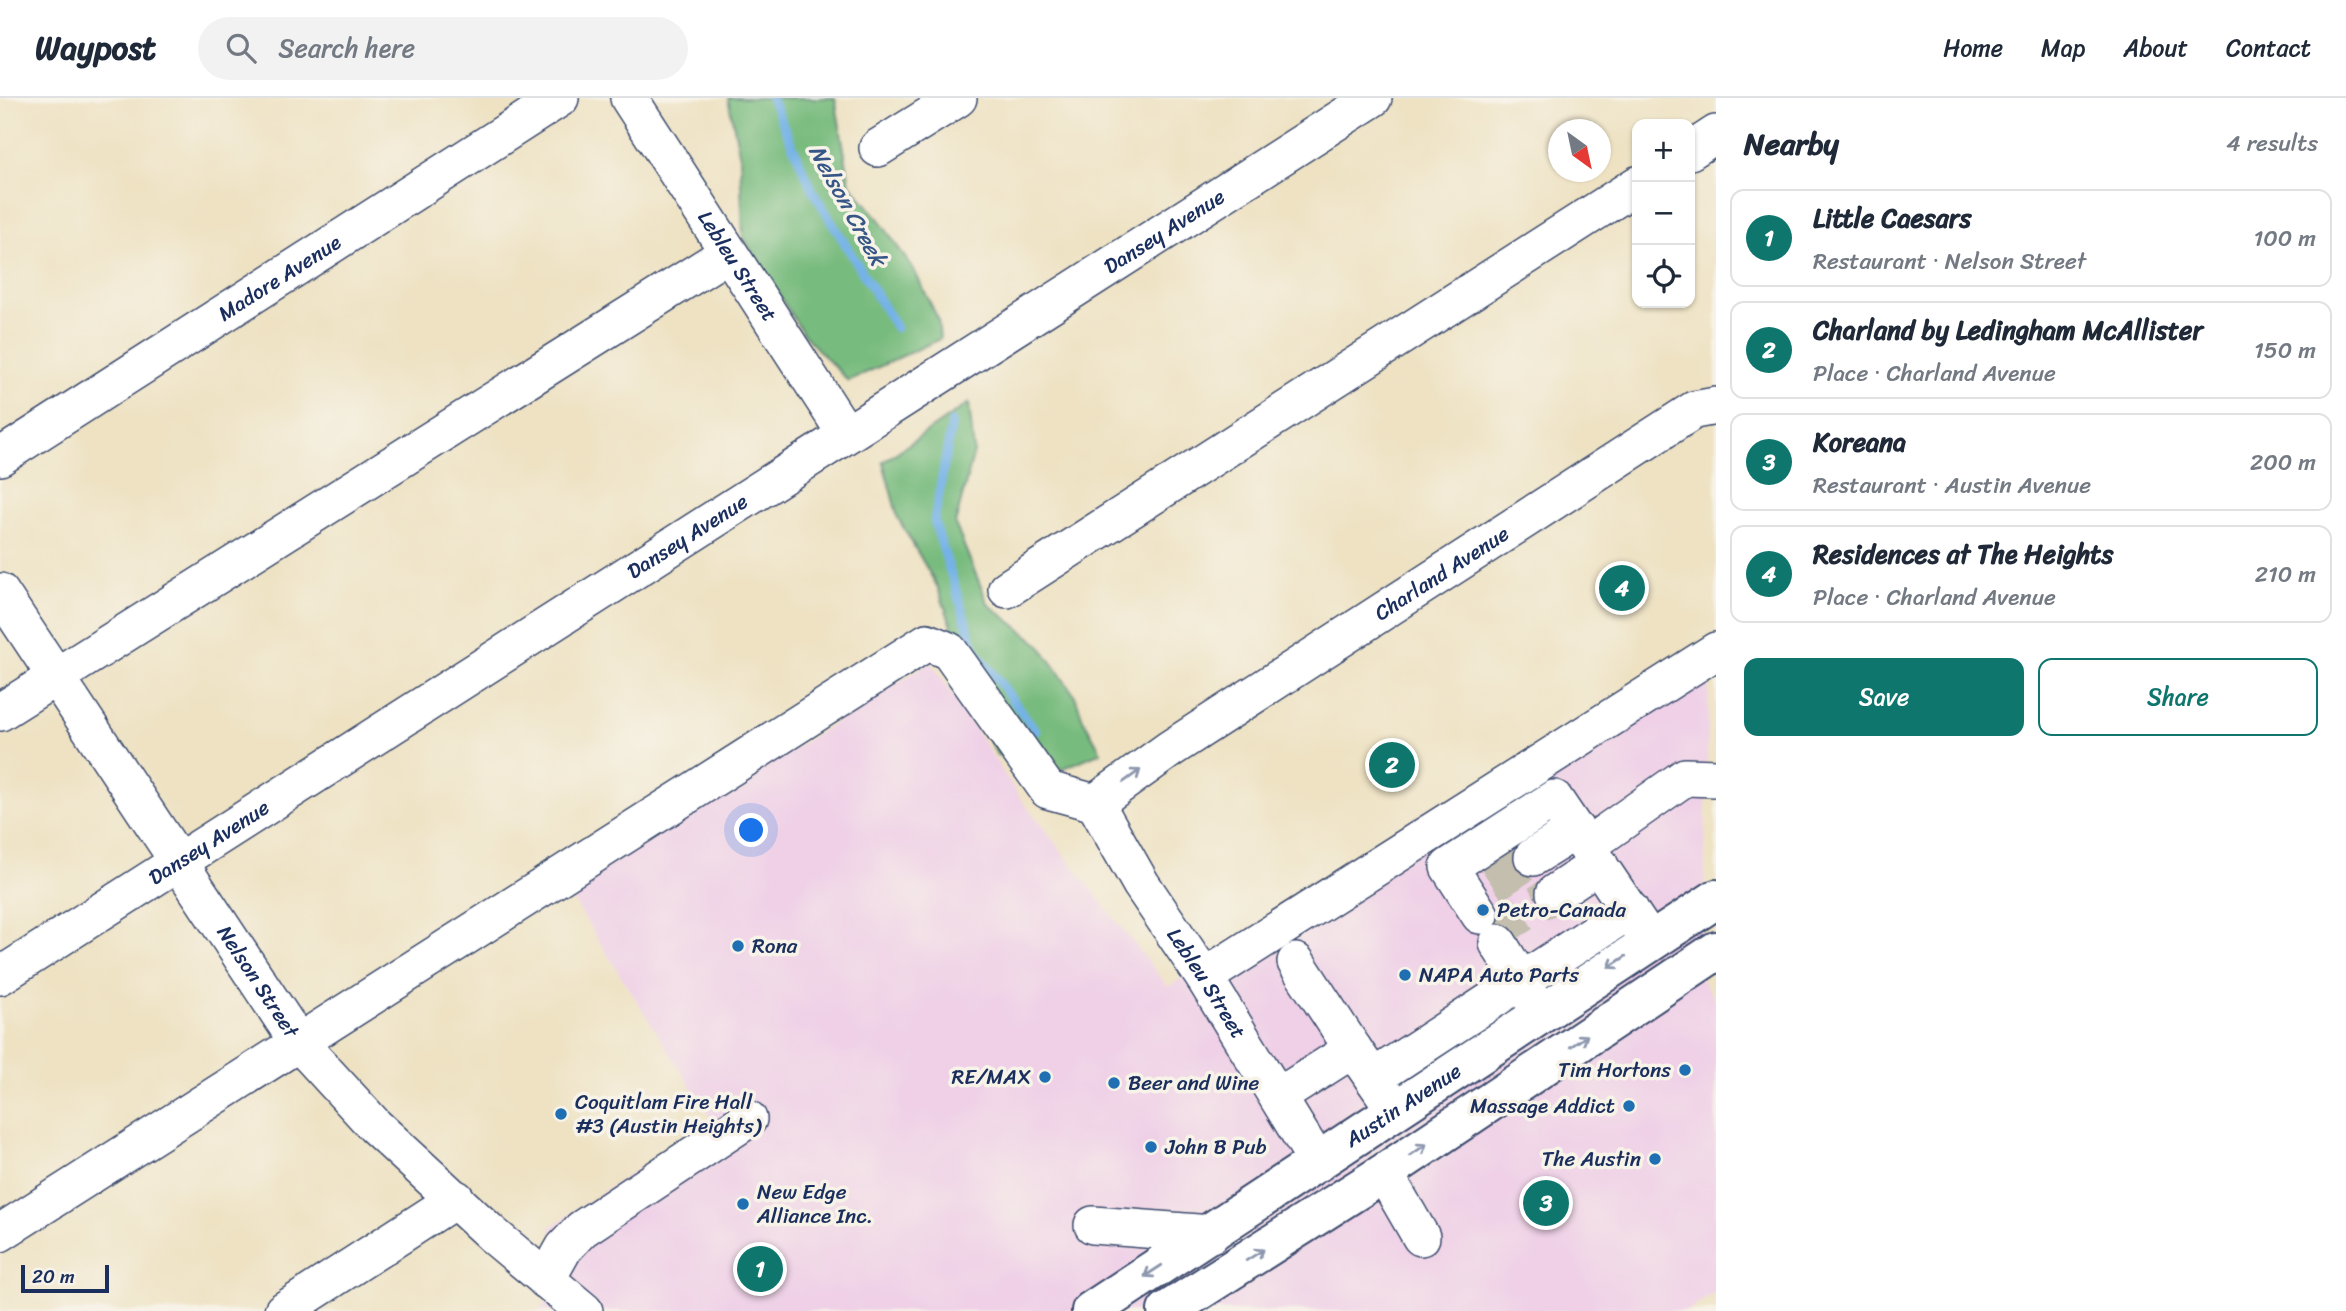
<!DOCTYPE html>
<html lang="en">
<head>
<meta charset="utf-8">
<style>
  body { margin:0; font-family:Sriracha,sans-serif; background:#f2f2f3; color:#1f2937 }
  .controls { position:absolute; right:21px; top:21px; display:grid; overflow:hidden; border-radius:14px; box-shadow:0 2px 5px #0004 }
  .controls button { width:63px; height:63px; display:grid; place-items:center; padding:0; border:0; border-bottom:2px solid #e0e1e3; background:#fff; color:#1f2937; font:35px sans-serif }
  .compass { position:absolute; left:1548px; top:21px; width:63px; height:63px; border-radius:50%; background:#fff; box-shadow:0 2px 5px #0004; rotate:147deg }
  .scale { position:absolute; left:21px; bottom:18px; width:88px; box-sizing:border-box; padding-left:7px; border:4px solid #1b2f5e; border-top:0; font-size:19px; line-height:24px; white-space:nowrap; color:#1b2f5e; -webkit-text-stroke:5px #f7f3e8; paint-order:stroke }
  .you { position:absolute; left:752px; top:733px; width:24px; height:24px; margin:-18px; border:5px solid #fff; border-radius:50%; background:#1a73e8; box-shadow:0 0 0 10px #1a73e833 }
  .badge { display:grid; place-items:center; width:46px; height:46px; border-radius:50%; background:#0f766e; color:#fff; font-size:23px; font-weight:700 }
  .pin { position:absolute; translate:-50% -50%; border:4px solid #fff; box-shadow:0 2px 7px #0006 }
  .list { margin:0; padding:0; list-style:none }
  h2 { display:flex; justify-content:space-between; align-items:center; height:91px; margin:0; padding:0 28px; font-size:30px }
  h2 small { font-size:23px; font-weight:400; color:#747a83 }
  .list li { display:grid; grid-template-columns:46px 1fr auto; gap:21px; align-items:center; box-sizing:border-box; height:98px; margin:0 14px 14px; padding:0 14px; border:2px solid #e0e1e3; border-radius:14px }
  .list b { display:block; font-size:26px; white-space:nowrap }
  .list p { margin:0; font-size:23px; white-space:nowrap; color:#747a83 }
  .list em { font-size:23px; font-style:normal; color:#747a83 }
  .actions { display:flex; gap:14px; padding:21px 28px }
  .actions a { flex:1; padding:16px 0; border:2px solid #0f766e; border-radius:14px; text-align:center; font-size:24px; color:#0f766e }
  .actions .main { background:#0f766e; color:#fff }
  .icon { flex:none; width:38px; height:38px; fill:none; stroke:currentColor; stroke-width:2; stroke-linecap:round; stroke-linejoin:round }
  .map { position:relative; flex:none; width:1716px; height:1213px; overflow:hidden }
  header { display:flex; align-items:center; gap:42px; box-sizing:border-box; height:98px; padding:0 35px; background:#fff; border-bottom:2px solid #e0e1e3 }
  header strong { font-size:33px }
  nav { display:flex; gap:38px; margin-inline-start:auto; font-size:24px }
  .search { width:490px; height:63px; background:#f2f2f3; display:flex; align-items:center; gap:18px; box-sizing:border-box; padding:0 24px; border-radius:38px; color:#747a83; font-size:26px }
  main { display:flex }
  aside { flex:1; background:#fff }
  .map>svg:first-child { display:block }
  .built { fill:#efd0e7 }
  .forest { fill:#78bb7e; stroke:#4a756e; stroke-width:2 }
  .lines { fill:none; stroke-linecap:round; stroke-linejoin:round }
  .stream { stroke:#75b2e7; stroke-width:9 }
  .minor-tunnel { stroke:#c4beaf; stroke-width:37; stroke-dasharray:37 18; stroke-linecap:butt }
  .minor-casing { stroke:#3b4a6d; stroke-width:40 }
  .major-casing { stroke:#3b4a6d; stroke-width:42 }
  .minor { stroke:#fff; stroke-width:37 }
  .major { stroke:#fff; stroke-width:38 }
  .oneway { stroke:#8d97ae }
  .poi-dot { fill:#1f6fb2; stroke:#f7f3e8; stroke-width:2.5 }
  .labels { text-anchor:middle; stroke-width:7; stroke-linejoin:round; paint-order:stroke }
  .street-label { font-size:21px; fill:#1b2f5e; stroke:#f7f3e8 }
  .poi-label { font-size:21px; fill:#1b2f5e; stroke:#f7f3e8; text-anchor:start }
  .water-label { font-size:23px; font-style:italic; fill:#365687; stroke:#f7f3e8 }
</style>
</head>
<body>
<header>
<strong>Waypost</strong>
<div class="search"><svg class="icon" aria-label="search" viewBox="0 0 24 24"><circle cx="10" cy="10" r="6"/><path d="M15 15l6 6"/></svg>Search here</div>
<nav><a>Home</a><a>Map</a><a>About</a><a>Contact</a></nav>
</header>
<main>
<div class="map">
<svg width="1716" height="1213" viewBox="0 0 1716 1213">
  <rect width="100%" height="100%" fill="#f7f3e8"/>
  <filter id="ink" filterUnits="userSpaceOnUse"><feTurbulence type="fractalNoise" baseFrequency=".0143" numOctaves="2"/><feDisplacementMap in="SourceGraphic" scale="14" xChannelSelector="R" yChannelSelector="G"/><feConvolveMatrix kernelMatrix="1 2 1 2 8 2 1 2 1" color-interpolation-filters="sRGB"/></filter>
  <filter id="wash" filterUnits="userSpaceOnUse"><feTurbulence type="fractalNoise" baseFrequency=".00686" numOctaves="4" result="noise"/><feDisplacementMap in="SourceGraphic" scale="28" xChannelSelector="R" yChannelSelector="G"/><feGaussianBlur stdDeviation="1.57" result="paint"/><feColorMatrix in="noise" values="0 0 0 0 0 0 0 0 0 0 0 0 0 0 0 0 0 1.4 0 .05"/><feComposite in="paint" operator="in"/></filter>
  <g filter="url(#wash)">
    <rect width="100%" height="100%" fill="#eee2c3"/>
    <path class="built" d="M1688,553l21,31 -7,298 14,21v291l-29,19h-1148l38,-48 -28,-35 163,-108 -144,-228 363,-230 89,136 148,189z"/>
    <path class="forest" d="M728,0h107l15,86 28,34 37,54 23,47 2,20 -92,42 -44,-46 -61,-98 -3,-80z
      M969,305l5,49 -19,72 33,80 51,40 36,52 8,23 18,33 -39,17 -65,-14 -37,-71 -6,-52 -17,-46 -39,-68 -15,-56z"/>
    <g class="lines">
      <path class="stream" d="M771,0l42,93 83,137
        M952,324l-18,99 41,129 61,81"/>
    </g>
  </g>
  <g filter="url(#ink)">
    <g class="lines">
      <path class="minor-tunnel" d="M1492,787l41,-28
        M1492,835l63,-40"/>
      <g class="minor-casing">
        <g id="minor">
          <path id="s1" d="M629,0l217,336"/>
          <path d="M878,50l80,-50"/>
          <path d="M1690,53l26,-17"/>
          <path id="s2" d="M0,359l560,-359"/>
          <path d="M1007,491l630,-404"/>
          <path id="s3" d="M0,494l298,450 77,84 118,109 91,76"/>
          <path d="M0,614l728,-459"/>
          <path id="s4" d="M1095,705l75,-54 524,-339 22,-4"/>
          <path id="s5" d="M1095,705l46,81 63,93 114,186"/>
          <path d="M1587,748l98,-69 31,1"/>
          <path d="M1533,759l43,-27"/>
          <path d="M1555,795l44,-29"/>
          <path d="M1480,817l-31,-48 105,-68 96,142"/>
          <path d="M1498,845l37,60"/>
          <path d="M1296,864l57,87"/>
          <path id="s6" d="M0,878l1373,-878"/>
          <path d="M1204,879l512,-326"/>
          <path d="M1373,980l257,-168"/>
          <path d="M1278,999l75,-48 34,49"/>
          <path d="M1384,1075l37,64"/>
          <path d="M1093,1127l118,9"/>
          <path d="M0,1135l927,-591 22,9 99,139 47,13"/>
          <path d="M546,1182l18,-32 18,-19 166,-110"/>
          <path d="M283,1213l173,-112"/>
        </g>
      </g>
      <g class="major-casing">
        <g id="major">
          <path id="s7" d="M1091,1213l625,-412"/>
          <path d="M1167,1213l217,-138 332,-222"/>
        </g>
      </g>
      <use href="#minor" class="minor"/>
      <use href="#major" class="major"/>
    </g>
    <defs><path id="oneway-shaft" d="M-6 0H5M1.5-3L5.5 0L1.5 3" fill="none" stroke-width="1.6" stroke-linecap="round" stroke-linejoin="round" transform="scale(1.75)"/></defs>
    <g class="oneway">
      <use href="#oneway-shaft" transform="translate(1132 678) rotate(-36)"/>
      <use href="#oneway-shaft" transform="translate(1617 864) rotate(147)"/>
      <use href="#oneway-shaft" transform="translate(1579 943) rotate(-34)"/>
      <use href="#oneway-shaft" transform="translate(1418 1052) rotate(-34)"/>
      <use href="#oneway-shaft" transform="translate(1255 1157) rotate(-32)"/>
      <use href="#oneway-shaft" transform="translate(1153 1173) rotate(147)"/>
    </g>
  </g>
  <g class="poi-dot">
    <circle cx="1483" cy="812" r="7"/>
    <circle cx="738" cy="848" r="7"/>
    <circle cx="1405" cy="877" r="7"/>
    <circle cx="1685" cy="972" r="7"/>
    <circle cx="1045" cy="979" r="7"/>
    <circle cx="1114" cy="985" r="7"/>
    <circle cx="1629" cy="1008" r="7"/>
    <circle cx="561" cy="1016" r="7"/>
    <circle cx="1151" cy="1049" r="7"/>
    <circle cx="1655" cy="1061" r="7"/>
    <circle cx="743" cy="1106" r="7"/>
  </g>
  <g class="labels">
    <g class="street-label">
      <text dy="7" stroke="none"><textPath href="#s6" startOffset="1382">Dansey Avenue</textPath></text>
      <text dy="7" stroke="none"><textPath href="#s1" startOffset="200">Lebleu Street</textPath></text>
      <text dy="7" stroke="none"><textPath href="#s2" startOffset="332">Madore Avenue</textPath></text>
      <text dy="7" stroke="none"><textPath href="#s6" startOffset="816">Dansey Avenue</textPath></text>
      <text dy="7" stroke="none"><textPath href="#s4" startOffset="416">Charland Avenue</textPath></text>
      <text dy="7" stroke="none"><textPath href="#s6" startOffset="248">Dansey Avenue</textPath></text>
      <text dy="7" stroke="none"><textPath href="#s3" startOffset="467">Nelson Street</textPath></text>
      <text dy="7" stroke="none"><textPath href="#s5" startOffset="212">Lebleu Street</textPath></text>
      <text dy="7" stroke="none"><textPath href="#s7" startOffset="374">Austin Avenue</textPath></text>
    </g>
    <g class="poi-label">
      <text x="1497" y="819">Petro-Canada</text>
      <text x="752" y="855">Rona</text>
      <text x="1419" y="884">NAPA Auto Parts</text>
      <text x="1671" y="979" text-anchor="end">Tim Hortons</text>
      <text x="1031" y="986" text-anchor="end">RE/MAX</text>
      <text x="1128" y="992">Beer and Wine</text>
      <text x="575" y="1011">Coquitlam Fire Hall<tspan x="575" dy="24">#3 (Austin Heights)</tspan></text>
      <text x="1615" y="1015" text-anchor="end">Massage Addict</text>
      <text x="1165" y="1056">John B Pub</text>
      <text x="1641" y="1068" text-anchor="end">The Austin</text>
      <text x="757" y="1101">New Edge<tspan x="757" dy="24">Alliance Inc.</tspan></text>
    </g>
    <g class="water-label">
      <text transform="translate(848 107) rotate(61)" y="8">Nelson Creek</text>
    </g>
  </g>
</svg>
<div class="controls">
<button>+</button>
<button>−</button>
<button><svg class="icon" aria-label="locate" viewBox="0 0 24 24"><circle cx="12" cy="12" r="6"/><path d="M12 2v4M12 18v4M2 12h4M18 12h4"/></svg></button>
</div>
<svg class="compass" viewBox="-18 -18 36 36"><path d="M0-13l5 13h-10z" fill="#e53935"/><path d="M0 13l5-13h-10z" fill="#747a83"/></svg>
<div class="scale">20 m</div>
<div class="you"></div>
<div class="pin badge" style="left:760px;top:1171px">1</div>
<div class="pin badge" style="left:1392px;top:667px">2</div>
<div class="pin badge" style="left:1546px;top:1105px">3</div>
<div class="pin badge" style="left:1622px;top:490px">4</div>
</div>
<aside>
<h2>Nearby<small>4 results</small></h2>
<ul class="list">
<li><span class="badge">1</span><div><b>Little Caesars</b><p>Restaurant · Nelson Street</p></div><em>100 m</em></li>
<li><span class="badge">2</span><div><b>Charland by Ledingham McAllister</b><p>Place · Charland Avenue</p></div><em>150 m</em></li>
<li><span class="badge">3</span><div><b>Koreana</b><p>Restaurant · Austin Avenue</p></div><em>200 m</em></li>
<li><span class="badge">4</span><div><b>Residences at The Heights</b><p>Place · Charland Avenue</p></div><em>210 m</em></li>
</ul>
<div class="actions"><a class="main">Save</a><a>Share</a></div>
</aside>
</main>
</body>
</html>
